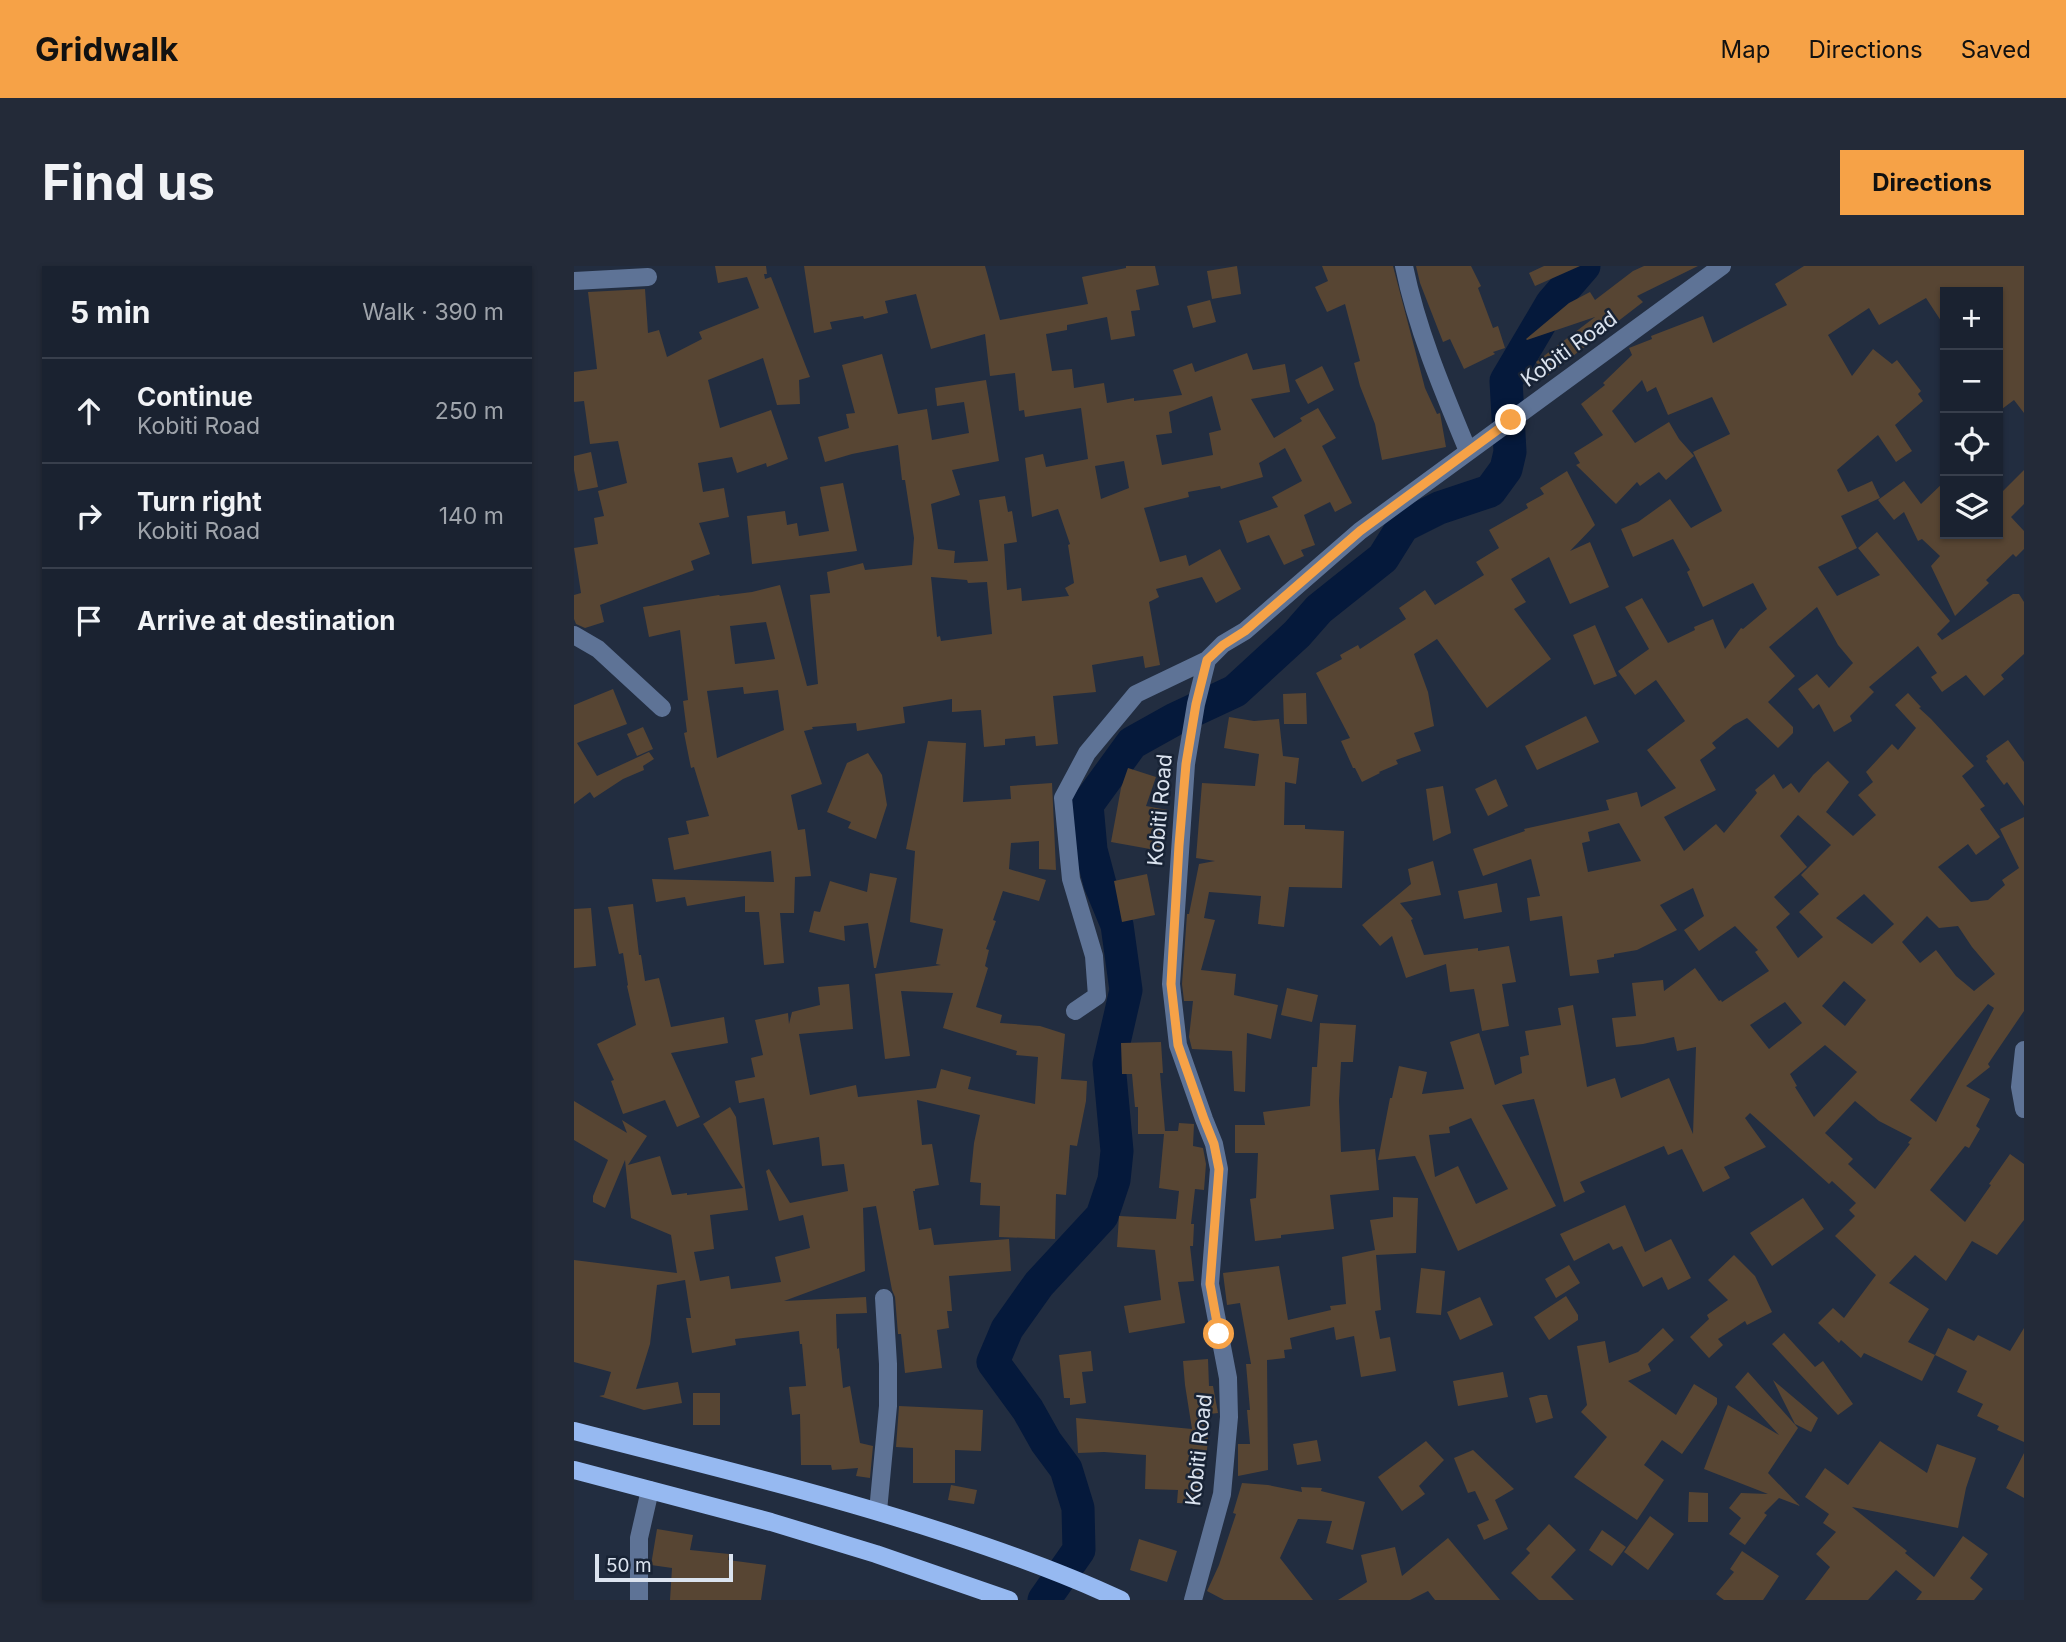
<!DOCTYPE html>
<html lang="en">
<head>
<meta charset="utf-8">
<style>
  body { margin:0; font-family:Inter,sans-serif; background:#232a38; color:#f1f3f6 }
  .controls { position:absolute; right:21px; top:21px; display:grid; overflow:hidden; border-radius:0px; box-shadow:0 2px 5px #0004 }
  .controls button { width:63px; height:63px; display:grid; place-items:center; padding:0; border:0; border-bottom:2px solid #383f4c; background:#1a2230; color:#f1f3f6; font:35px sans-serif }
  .scale { position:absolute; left:21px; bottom:18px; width:138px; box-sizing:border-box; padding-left:7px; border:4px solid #dbe3ef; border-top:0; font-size:19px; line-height:24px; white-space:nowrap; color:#dbe3ef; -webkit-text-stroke:5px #182335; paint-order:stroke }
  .stop { position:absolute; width:21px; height:21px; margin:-16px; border:5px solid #f6a247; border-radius:50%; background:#fff }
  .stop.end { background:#f6a247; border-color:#fff; box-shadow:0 2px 7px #0008 }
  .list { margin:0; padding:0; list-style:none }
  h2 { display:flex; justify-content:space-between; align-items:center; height:91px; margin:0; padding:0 28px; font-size:30px }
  h2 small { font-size:23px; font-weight:400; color:#9fa4ab }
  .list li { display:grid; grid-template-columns:46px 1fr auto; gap:21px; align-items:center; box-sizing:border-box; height:105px; padding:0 28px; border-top:2px solid #383f4c }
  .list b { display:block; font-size:26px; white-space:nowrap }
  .list p { margin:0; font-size:23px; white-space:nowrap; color:#9fa4ab }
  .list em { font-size:23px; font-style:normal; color:#9fa4ab }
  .icon { flex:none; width:38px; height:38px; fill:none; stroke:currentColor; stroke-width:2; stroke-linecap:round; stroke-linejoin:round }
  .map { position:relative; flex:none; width:1450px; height:1334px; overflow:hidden; border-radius:0px }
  header { display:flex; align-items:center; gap:42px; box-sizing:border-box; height:98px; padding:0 35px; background:#f6a247; color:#111 }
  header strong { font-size:33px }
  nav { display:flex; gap:38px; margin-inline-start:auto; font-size:24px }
  .intro { display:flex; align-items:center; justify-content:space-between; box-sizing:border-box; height:168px; padding:0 42px }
  h1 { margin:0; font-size:49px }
  .button { padding:18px 32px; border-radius:0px; background:#f6a247; color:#111; font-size:24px; font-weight:700 }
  main { display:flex; gap:42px; padding:0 42px }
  aside { flex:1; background:#1a2230; border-radius:0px; box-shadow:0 2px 5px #0004 }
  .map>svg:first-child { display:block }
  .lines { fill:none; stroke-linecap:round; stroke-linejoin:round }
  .river { stroke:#05193b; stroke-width:33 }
  .building { fill:#574533; fill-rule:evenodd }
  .minor { stroke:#5e7396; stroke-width:18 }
  .major { stroke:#96b9f1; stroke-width:18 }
  .route { stroke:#f6a247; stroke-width:9 }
  .labels { text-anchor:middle; stroke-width:5; stroke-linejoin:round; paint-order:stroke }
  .street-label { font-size:21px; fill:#dbe3ef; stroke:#182335 }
</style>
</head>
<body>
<header>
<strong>Gridwalk</strong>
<nav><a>Map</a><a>Directions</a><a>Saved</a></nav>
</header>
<div class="intro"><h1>Find us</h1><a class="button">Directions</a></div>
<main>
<aside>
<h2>5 min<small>Walk · 390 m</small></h2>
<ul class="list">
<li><svg class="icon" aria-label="ahead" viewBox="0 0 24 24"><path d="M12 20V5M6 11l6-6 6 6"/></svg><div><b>Continue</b><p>Kobiti Road</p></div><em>250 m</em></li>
<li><svg class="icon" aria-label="right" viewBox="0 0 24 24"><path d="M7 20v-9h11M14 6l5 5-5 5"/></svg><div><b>Turn right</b><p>Kobiti Road</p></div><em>140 m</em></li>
<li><svg class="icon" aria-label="arrive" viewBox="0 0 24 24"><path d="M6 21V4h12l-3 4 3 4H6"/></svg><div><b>Arrive at destination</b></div></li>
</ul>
</aside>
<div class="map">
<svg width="1450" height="1334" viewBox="0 0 1450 1334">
  <rect width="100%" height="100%" fill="#222d40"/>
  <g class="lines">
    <path class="river" d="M470,1334l35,-50 -1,-42 -12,-39 -20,-27 -18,-32 -35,-48 14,-33 32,-45 63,-68 12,-36 3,-29 -8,-87 17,-74 -9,-65 -17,-41 -9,-34 -4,-45 45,-62 43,-24 60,-28 62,-57 22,-25 64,-51 20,-32 36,-18 51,-17 16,-22 4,-17 -4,-71 46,-78 32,-37"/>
  </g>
  <path class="building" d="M141,0h51l1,8h-3l1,5 6,-2 39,100 -11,3 1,24 -23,1 -14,-47 -55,22 12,48 51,-18 17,49 -21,8 -1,-4 -29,10 -5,-16 -34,6 5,29 21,-4 5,29 -30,6 11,31 -19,7 3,9 -94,35 4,17 -19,6 -9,-4 -2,-5v-24l7,-2 -7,-45 24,-4 -4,-26 10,-2 -6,-25 29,-8 -9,-42 -28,3 -6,-43 -10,1v-30l23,-3 -9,-77 57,-3 3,44 11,-3 8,27 35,-18 -3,-7 60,-24 -12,-31 -29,6z
    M230,0h181l15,54 88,-16 -6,-27 44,-9v-2h29l4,19 -23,5 4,20 -9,1 4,25 -24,4 -4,-23 -40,8v5l-21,4 6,37 20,-2 2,19 30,-5 3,20 27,-5v3l48,-6 -9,-25 19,-7 3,9 52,-19 6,17 32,-6 5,28 -39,7 23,39 28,-17 -2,-3 18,-10 18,30 -14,8 30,57 -17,9 -5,-10 -26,13 11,30 -14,5 3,6 -20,9 -15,-30 -22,8 -8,-22 39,-14 -6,-10 30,-16 -17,-33 -26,15 4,14 -42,12 -1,-3 -32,6 1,5 -45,11 16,54 26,-7 3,11 31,-17 21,40 -25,14 -14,-26 -46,12 3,8 -10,5 11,63 -15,3 -2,-12 -51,9 4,27 -43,4 5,48 -22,2 -1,-10 -30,3v6l-21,2 -3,-37 -29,2v-13l-49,8 2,16 -48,8 -1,-8 -44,4 1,2 -9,2 18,53 -31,11 7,35 7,-1 6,47 -16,1 -1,36h-14l4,50 -20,2 -5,-53h-14v-16l-58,10 -2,-9 -29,5 -4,-23 122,3 -3,-31 -97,19 -6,-32 21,-4 -3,-13 23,-5 -15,-49 -3,1 -7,-35 3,-1 -4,-31 5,-1 -8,-70 -31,7 -6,-30 76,-12 1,1 32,-4 28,-7 27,101 11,-2 -8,-89 20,-2 -3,-21 36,-9 2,7 47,-5 2,-27 -9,-58h-3l-4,-35 -46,9 -27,8 -7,-25 31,-9 -3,-14 9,-1 -13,-48 40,-11 16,60 29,-5 5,31 37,-7 -5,-31 -27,4 -2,-18 51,-8 13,81 -47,9 8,25 -29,9 7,45 17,2 -1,12 34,-2 -9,-61 26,-4 3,16 4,-1 5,31 -13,2 3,46 14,-2 1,13 47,-5 -4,-8 9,-5 -6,-38 2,-1 -12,-35 -26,8 -7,-59 18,-4 3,13 42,-8 -7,-51 -56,9 -1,-7 -5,1 -4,-38 -25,3 -5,-42 -54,15 -15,-55 -31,7 3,12 -24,6 -1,-3 -33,6 2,7 -18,4zM638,130l9,34 -12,3 4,22 -51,10 -6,-30 16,-2 -3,-21zM550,195l5,27 -28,11 -6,-33zM357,311l36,3 1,3 19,-1 5,52 -51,7 -1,-5 -3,1zM192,356l9,37 -40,5 -5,-38zM169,421l1,7 34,-4 6,40 -67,28 -10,-67z
    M663,0l4,28 -29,5 -5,-28z
    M748,0h71l32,122 12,26 3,-1 6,34 -64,13 -7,-36 -15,-38 -6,-23 6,-2 -15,-57 -18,8 -12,-25 13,-6z
    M842,0h55l10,20 -3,2 15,40 5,-2 7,22 -12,4 2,2 -31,15 -14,-30 -7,3 -23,-59z
    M970,0h36l-45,20 -6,-13z
    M1070,0h54l-61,30 6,6 -96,74 -11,-14 59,-45 -68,23 -1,-1 43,-36 21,-11 5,8 38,-29z
    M1230,0h220v147l-10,-13 -16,12v-120h-53v35l-19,-29 -47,27 -10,-17 -41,27 24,41 21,-27 19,15 5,-4 24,31 -3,3 5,7 -28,24 17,26 -16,11 -18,-27 -41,35 11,22 24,-11 8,17 -39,18 16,32 -39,19 19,29 43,-21 -22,-27 19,-16 73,89 -13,13 5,6 71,-46h6l5,8v52l-23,21 3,4 -20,17 -18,-21 -24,17 -11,-15 6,-4 -19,-27 -49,41 5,5 -24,24 2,5 -18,11 -15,-28 -6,5 -15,-20 19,-15 12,14 24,-25 -15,-18 -21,-38 -48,40 26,29 -27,26 25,25v6l-15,15 -31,-30 -13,7 -22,18 4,5 -16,12 16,30 -52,27 20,34 32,-27 8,9 33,-40 -2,-3 19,-16 9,15 8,-6 8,10 14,-18 15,-14 21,21 -23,30 27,24 23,-21 -18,-20 15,-13 -7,-10 26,-28 6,6 18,-22 -21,-23 13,-12 13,14 -2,1 12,11 43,47 -12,10 23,30 -5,3 20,28 -24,18 -8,-11 -30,23 33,35 17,-2 17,-15 -3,-5 17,-12 -19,-39 24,-12v194l-36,53 2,3 -24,19 24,13 -14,27 4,3 -11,19 -4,-2 -35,44 35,32 26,-37 -2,-1 21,-30 14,10v56l-27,35 -25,-14 -26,40 -31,-26 -26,28 40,26 -21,33 27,13 -13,26 -58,-28 -3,5 -20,-18 -2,3 -21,-20 15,-15 11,10 32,-43 -41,-39 20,-20 -6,-6 7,-7 -24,-22 -3,3 -79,-71 -5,5 21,29 -42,20 6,11 -27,14 -21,-43 -14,6 -4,-9 -84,36 5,10 -21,10 -30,-103 -32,6 54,101 -98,45 -43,-95 -37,4 12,-62h2l7,-32 28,6 -5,22 42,-5 -14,-47 29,-9 16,52 27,-12 -2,-16 9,-2 -4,-24 36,-6 -3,-17 15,-3 14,82 28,-9 6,20 48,-20 24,56 3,-87 -19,4 -3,-14 -31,7 -27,3 -4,-29 24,-2 -4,-33 31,-3 1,11 31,-23 24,33 2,-1 1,2 47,-31 -14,-19 3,-2 -23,-24 -36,25 -15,-21 20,-14 -11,-28 -33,17 17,25 -40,20 -23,4v3l-17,3 2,13 -29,3 -8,-60 -32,5 -3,-23 13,-2 -9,-37 -48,17 -10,-27 52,-18 -1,-2 85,-19 -3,-10 31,-8 4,15 35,-19 -29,-38 38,-29 -29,-41 -21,15 -17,-24 31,-22 -24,-42 17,-9 26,45 27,-13 -1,-3 19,-8 12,30 16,-21 2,1 24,-20 -14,-26 -50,24 -16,-35 3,-2 -17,-31 -40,18 -12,-28 17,-7 32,-23 21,29 31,-17 -29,-59 37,-18 -18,-37 -44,18 -12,-28 -9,5 -5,-12 -30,31 23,32 34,-21 10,17 15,17 -28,24 -7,-8 -19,14 -3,-4 -21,22 -40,-39 4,-2 -6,-10 29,-18 -22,-31 24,-19 -2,-2 29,-28 -3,-7 23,-9 -1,-3 52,-20 10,27 74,-38 -12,-21zM1224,549l33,30 -30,30 18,19 -20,18 24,25 -25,21 -22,-31 14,-13 -16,-17 33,-30 -27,-31zM1045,557l22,38 -53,11 -6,-29 8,-2 -2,-9zM1290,628l30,30 -22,20 -36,-26zM1353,650l12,12 19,-2 14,21 23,27 -21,17 -18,-15 -20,-26 -16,13 -18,-21zM1270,715l22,19 -21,26 -23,-20zM1211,736l17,21 -33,26 -19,-24zM1414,738l6,4 -58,114 -26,-22zM1251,779l32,27 -43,45 -19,-30 2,-1 -7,-12zM1281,835l24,20 33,17 -4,5 2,1 -35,45 -27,-25 5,-5 -28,-26zM897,852l37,71 -32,15 -18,-38 -23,11 -6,-42 21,-2 -1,-6z
    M636,34l6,22 -23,6 -6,-22z
    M748,100l12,24 -26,14 -13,-24z
    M17,186l7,35 -20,4 -4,-21v-14z
    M1450,204v34l-13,13 13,14v18l-8,8 -3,-3 -27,26 3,3 -34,33 -24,-50 9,-10 -18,-17 -4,2 -14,-29 -10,8 -16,-20 26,-19 17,23 24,-23v53h53v-38z
    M993,205l28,54 -25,26 20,-9 19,45 -39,17 -21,-47 -38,22 15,23 -12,7 37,50 -64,49 -50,-69 -23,15 14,38 6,34 -20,7 7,18 -25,9 2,4 -19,8 1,1 -18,9 -7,-14h-2l-12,-27 9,-3 -34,-65 26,-14 -2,-4 18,-10 2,4 46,-30 -7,-11 26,-18 10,15 49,-30 -8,-13 23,-14 -10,-18 39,-22 -2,-4 18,-10 -4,-6z
    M269,217l14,68 -105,13 -5,-48 38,-5 2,14 10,-2 2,13 30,-5 -9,-44z
    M1021,359l22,51 -23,9 -21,-50z
    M39,423l14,35 -50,19 20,33 52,-24 5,7 -11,7 1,4 -21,9 -29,19 -4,-6 -16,12v-99z
    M732,427l1,31h-23l-1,-30z
    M1012,450l13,26 -62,28 -12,-24z
    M655,451l25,4 25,-2 4,37 16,2 -3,26 -11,-2 -1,43h21v4l39,2 -2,57 -53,-1 -5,40 -26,-3 3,-28 -52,-4 -5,26 11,2 -14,50 35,4 -2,21 44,10 -7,34 -24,-6 -2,59 -11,-1 -2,-40 -40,-2 -3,-12 4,-36h-9l-2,-17 5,-70h2l10,-50 16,-3 -19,-3 6,-75 53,3 4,-32 -35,-6z
    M69,461l10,22 -16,7 -10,-22z
    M1434,474l16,22v44l-17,-24 -3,3 -18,-24 2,-2 -2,-3z
    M354,475l38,2 -3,59 48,-3 -1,-13 42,-3 4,87 -17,-1v-28l-28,2 -2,26 37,11 -7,21 -36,-10 -10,29 3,1 -10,28 3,1 -4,16 3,2 -12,39 26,8 -2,8 40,3 25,8 -4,45 26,2 -1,20 -9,45 -7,-1 -4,50 -10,-1 -1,45 -56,-2 1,-31 -20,-1 1,-22 -11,-1 4,-39 6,-28 -63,-15 5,45 10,-1 7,41 -24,4v2h-2l6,39 12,-2 3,17 75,-6 2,32 -62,5 3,35h-5l2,17 -12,2 5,38 -37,5 -4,-39h-3l-3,-37 -3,-7 -16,-84 -13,2 2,63 -81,30 82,-4 1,16 -31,1 1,35 2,-1 4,40 7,-2 10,57 13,3 -3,32 -14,-2 2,-8 -26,2 -1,-5h-30l-1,-51 -8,1 -3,-28 17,-1 -4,-42h-2l-1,-13 -64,8 1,6 -44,8 -6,-35h5l-6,-38 -28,5 -7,59 -14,45 42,-7 4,21 -38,7 -45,-14 5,-1 7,-23 -37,-10v-102l103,13 -6,-38 -40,-17 -6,-58 -20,48 -12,-6v-6l15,-36 -34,-20v-39l53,32 -5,-13 25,16 -19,29 32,-9 12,39 15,-2v2l56,-7 -40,-64 27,-17 6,10 12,93 -38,5 4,34 -20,3 6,29 29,-5 2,13 50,-7 -6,-25 35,-9 -7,-33 -24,6 -13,-50 3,-2 21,34 58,-12 -4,-27 -22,2 -3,-29 -46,8 -9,-47 -25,5 -4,-22 20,-4 -4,-19 12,-3 -8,-35 33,-7 1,11 3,-12 28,-7 -2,-18 31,-3 4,45 -54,5 11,61 46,-10 2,12 78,-9 5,-19 30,8 -3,12 67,15 3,-47 -22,-2 1,-4 -74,-23 10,-35 -52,-2 9,65 -25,3 -10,-85 66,-9 -5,-1 7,-35 -33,-7 5,-71 -9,-2z
    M294,487l14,22 5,30 -11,34 -28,-11 3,-6 -24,-10 20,-49z
    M554,502l28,9 -10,29 22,4 -7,41 -50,-9 10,-54z
    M922,513l12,27 -20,10 -13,-27z
    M869,520l8,47 -18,8 -7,-52z
    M859,595l8,34 -41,8 13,16 -2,1 13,35 54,-7v3l31,-5 7,36 -14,2 7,42 -27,5 -8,-42 -24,3 -4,-28 -40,14 -14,-42 -12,10 -18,-21 49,-41 -3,-15z
    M296,607l27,5 -21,90h-2l-6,-45 -24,3 1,15 -36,-9 5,-21 6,1 10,-31 37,11z
    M573,608l8,41 -33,7 -8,-41z
    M923,617l5,29 -38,7 -6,-28z
    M59,638l6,51h2l4,26 14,-3 12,49 53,-10 4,26 -57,10 29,64 -23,10 -12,-27 -42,14 -12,-33 3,-1 -17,-36 39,-19 -9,-39 1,-1 -5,-32 -4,1 -11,-47z
    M17,642l5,58 -22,2v-59z
    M713,722l31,7 -6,27 -31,-7z
    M746,757l36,2 -3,37h-12l-2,39 2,51 34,-3 4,41 -49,5 4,34 -53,6v3l-26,3 -5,-42 6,-1 2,-45h-23v-28h30l-2,-13 47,-6 2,-39h5z
    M587,776l2,31h-3l5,58h13l1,-8 15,1 -1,22 10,2 3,16 -2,26 -9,-1 -4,35h3l-1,22h-3l4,35 -16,1 7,41 -56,10 -5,-27 37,-6 -6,-50 -38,-3 2,-31 57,3 3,-28 -20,-3 5,-54h-26v-27h-3l-3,-33h-10l-1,-31z
    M819,931l25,1 -2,55 -40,2 5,55 -6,1 5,28 10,-2 6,34 -35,6 -7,-41 -18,4 -2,-13 -44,11 2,11 -8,1 1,8 -18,2 1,110 -30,6v-32h12l-3,-34h3l-4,-46h5l-11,-61 -13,2 -4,-32 56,-7 9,54 43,-10 -1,-4 16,-2 -4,-47 33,-7 -5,-30 23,-3z
    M1229,932l21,31 -52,37 -22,-33z
    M1051,939l20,47 26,-13 20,39 -23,12 -6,-13 -19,10 -21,-41 -9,4 -4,-7 -35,18 -14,-27z
    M1160,989l21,21 17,36 -25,13 -2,-4 -27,18 5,6 -14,13 -19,-21 19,-18 -2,-4 21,-15 -20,-20z
    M995,999l11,18 -24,15 -11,-19z
    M847,1002l24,3 -4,44 -25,-2z
    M992,1030l12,19v5l-29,20 -15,-23z
    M906,1031l13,28 -33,15 -13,-28z
    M1089,1062l11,12 -26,24 3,7 -23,10 48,34 18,-31 23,14v6l-35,50 -20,-14 -18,25 20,15 -27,40 -63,-43 33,-40 -26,-25 6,-7 -10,-59 28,-5 4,22 29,-11z
    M1374,1062l26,13 4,-6 32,16 14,-23v114l-27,-12 2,-4 -22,-10 6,-12 -26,-12 10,-21 -32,-16z
    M1210,1067l31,34 8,-6 30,43 -15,11 -66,-71z
    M517,1085l2,20 -11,1 4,31 -16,2v-7h-6l-5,-43z
    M634,1093l1,27h4l5,27 -8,1 -4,48h-5l-3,42 -21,-1 1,-13 -33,-1 1,-34 -42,-3 -26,1 -2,-35 116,11 -7,-44 -2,-24z
    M929,1106l5,25 -50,9 -5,-25z
    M1174,1106l50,56 -30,45 32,33 -21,-8 -15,15 3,2 -22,30 -16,-11 12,-16 -12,-10 12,-15 27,1 -64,-25 24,-64 51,30 -44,-48z
    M1199,1114l45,38 -7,14 -16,-8z
    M119,1127h27v32h-27z
    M966,1129h7l6,23 -17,5 -7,-25z
    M325,1140l84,4 -2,41 -26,-1v33h-42v-35l-17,-1z
    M743,1174l4,21 -24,4 -4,-21z
    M852,1175l18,19 -25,26 6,8 -23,17 -24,-34z
    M1306,1175l47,32 10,-29 39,14 -10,30 -8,40 -106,-21 55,44 -2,2 29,24 29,-41 25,18 -18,24 13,11 -9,11h-58l6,-8 -26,-22 -28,30h-63l25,-33 -14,-13 20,-22 -13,-9 6,-9 -24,-17 20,-29 23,17z
    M899,1184l41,39 -19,11 13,29 -24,11 -7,-15 12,-5 -14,-29 -7,2 -14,-35z
    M1450,1187v45l-18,-10z
    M668,1217l26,2 34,7 -1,-5 21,1 -1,3 44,11 -12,48 -27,-7 6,-22 -34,-2 -18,39 33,42h-89l-17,-9 12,-26 17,-51 -3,-1z
    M377,1219l26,5 -3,14 -26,-4z
    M1115,1226l19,1v29h-20z
    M1076,1250l24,18 -26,36 -24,-18z
    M975,1258l27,26 -25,27 23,23h-35l-28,-27 19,-20 -4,-4z
    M83,1263l36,6 -3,15 39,4 -1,6 38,5 -5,35h-91l2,-32 -21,-3z
    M1028,1264l24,17 -14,19 -23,-16z
    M874,1272l52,62h-65l-7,-9 -18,9h-72l29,-18 -6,-27 34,-8 7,29z
    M565,1273l38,12 -10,31 -37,-12z
    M1168,1285l37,25 -16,24h-39l-8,-6 18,-22 -4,-3z"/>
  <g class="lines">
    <path class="minor" d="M830,0c13,64 39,125 64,185
      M0,15l74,-4
      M0,369l24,14 64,59
      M501,745l22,-15 -3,-40 -23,-77 -8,-81 24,-45 49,-59 71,-34
      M1450,784l-4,37 4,22
      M304,1245l10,-105v-42l-4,-66
      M65,1334v-62l11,-48
      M619,1334l29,-106 7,-77 -1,-39 -18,-94 9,-115 -5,-25 -10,-25 -26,-74 -7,-61 15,-220 10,-60 11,-44 16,-16 22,-13 115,-100 362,-265"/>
    <path class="major" d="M0,1165c127,33 254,63 378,104 58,19 114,39 169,65
      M0,1204l197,52 105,32 133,46"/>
  </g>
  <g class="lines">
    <path class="route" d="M645,1068l-9,-50 9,-115 -5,-25 -10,-25 -26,-74 -7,-61 8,-139 7,-81 10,-60 11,-44 16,-15 22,-14 115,-100 151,-111"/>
  </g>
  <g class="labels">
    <g class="street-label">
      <text transform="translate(995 83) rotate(-36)" y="7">Kobiti Road</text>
      <text transform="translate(586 544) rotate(-85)" y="7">Kobiti Road</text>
      <text transform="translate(625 1184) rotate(-84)" y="7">Kobiti Road</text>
    </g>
  </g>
</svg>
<div class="controls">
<button>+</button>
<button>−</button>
<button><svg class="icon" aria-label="locate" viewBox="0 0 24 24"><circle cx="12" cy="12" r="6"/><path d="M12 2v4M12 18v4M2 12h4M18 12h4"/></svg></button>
<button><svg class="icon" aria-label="layers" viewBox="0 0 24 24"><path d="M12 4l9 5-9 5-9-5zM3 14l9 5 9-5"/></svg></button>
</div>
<div class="scale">50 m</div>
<div class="stop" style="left:645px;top:1068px"></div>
<div class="stop end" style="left:937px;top:154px"></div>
</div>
</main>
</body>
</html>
